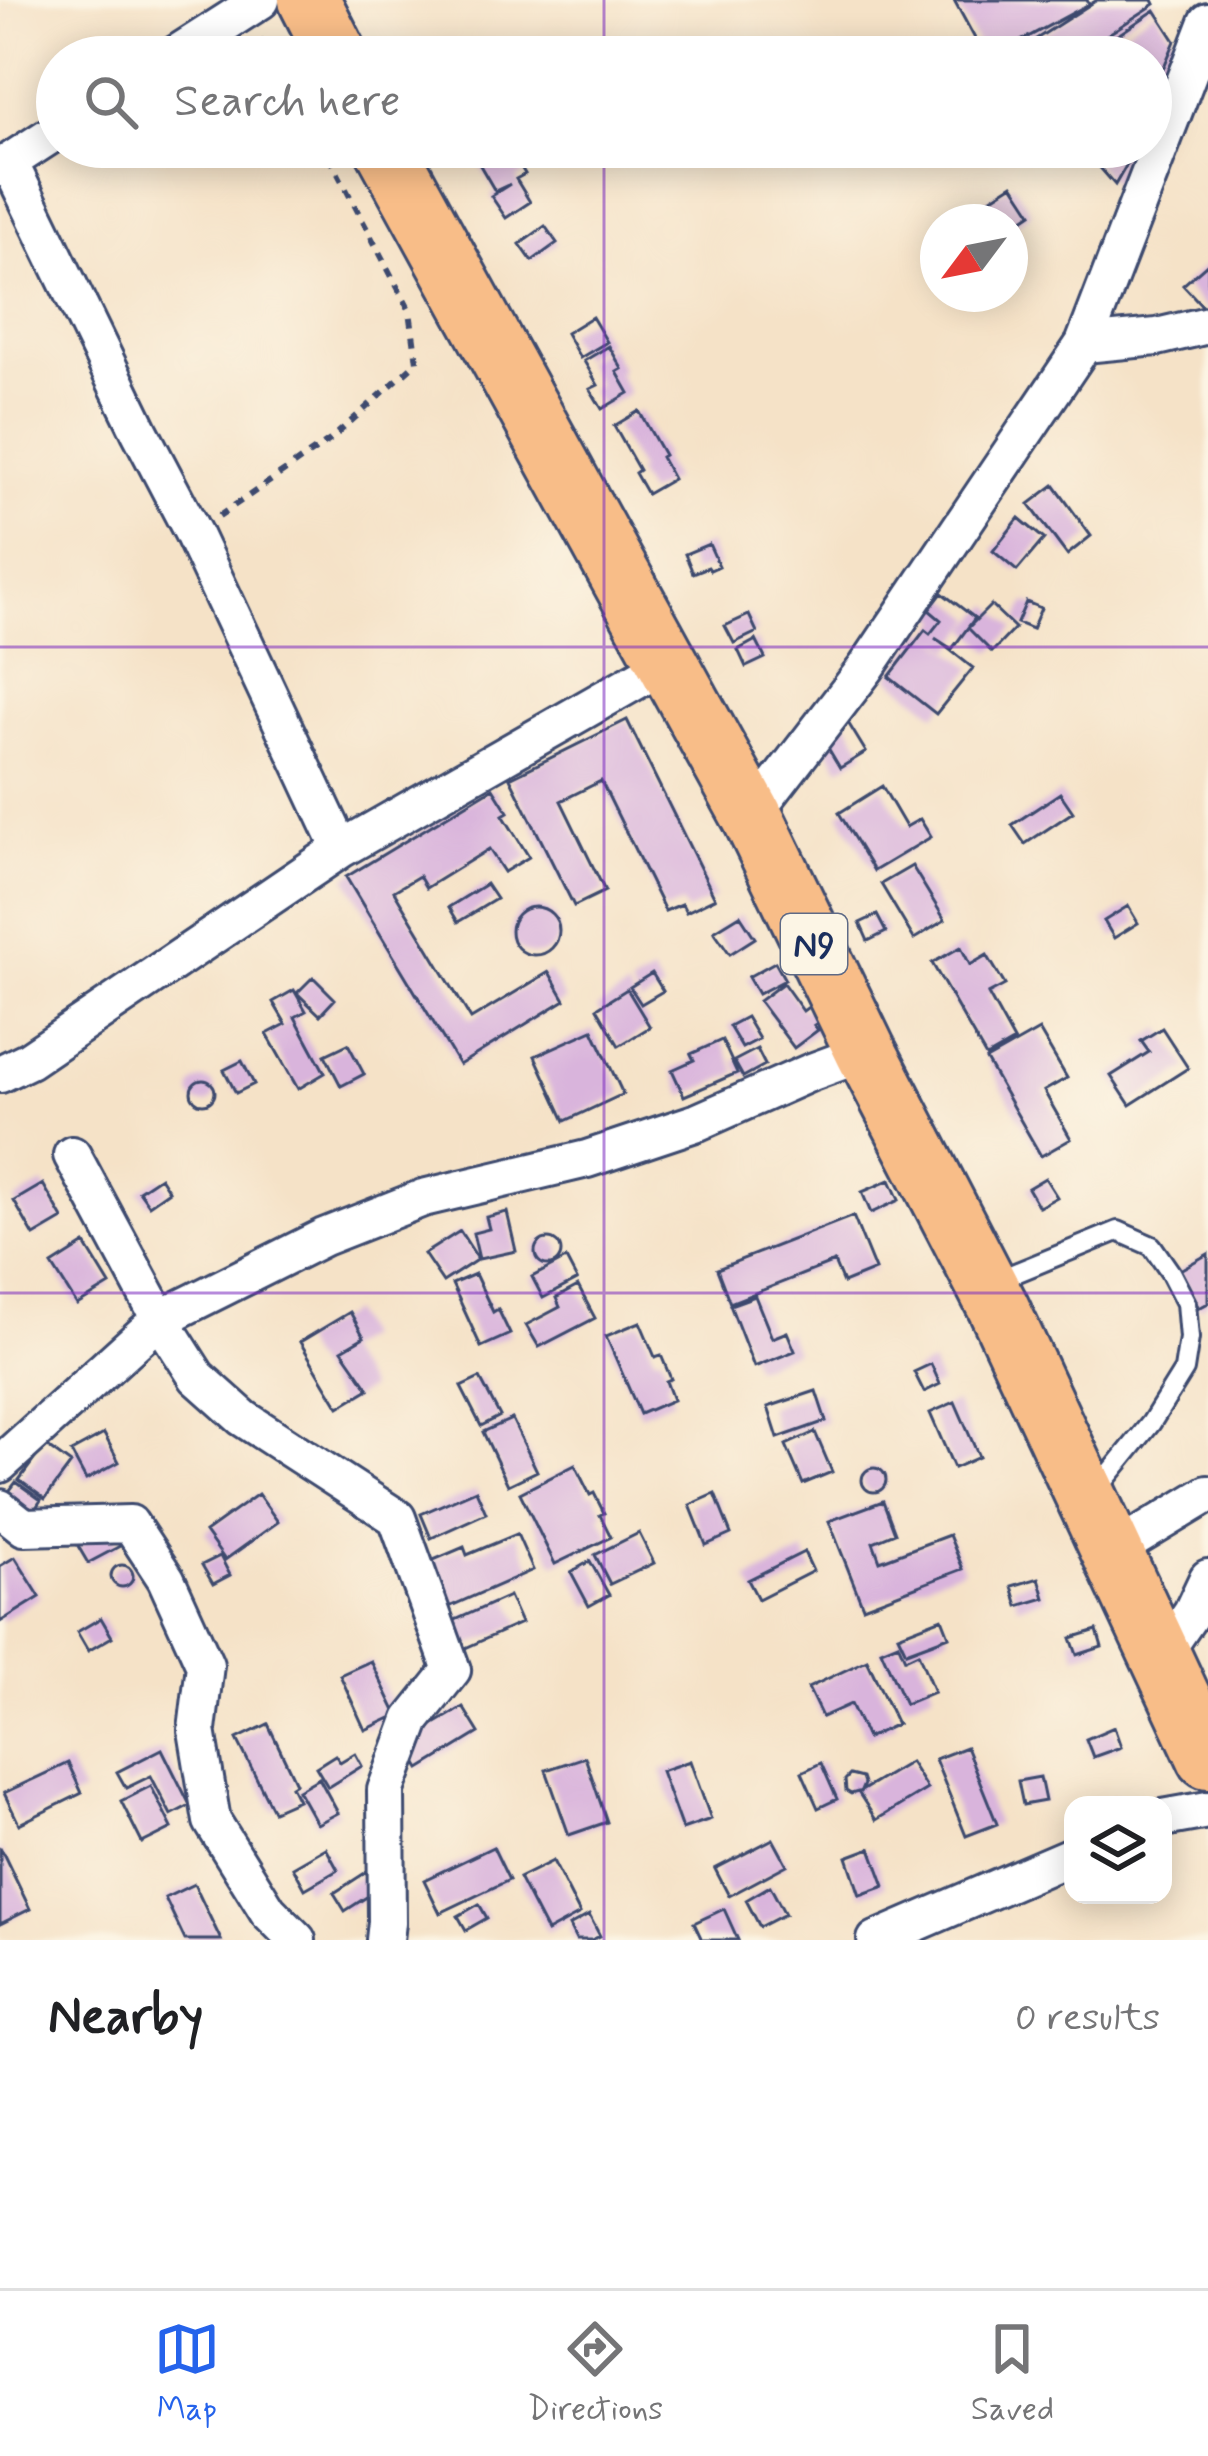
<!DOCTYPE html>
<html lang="en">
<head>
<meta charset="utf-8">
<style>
  body { margin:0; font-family:Mynerve,sans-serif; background:#f6f6f6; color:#202124 }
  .controls { position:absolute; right:36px; bottom:36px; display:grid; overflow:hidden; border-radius:24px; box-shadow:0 6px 30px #0003 }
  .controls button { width:108px; height:108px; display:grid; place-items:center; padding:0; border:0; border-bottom:3px solid #e0e0e0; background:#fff; color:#202124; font:60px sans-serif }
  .compass { position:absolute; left:920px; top:204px; width:108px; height:108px; border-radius:50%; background:#fff; box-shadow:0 6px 30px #0003; rotate:238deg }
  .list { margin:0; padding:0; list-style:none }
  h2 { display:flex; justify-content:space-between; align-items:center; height:156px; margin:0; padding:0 48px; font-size:51px }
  h2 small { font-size:39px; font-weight:400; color:#757577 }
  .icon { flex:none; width:66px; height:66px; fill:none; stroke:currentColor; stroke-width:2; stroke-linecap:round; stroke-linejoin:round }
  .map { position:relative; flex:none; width:1208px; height:1940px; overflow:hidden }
  .search { position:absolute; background:#fff; box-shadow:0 6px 30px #0003; left:36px; right:36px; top:36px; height:132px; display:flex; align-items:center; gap:30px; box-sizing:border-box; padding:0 42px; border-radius:66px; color:#757577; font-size:45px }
  .sheet { height:348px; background:#fff }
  nav { display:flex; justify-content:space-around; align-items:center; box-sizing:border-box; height:168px; border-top:3px solid #e0e0e0; background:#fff; font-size:33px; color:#757577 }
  nav a { display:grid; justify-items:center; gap:6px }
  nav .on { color:#2563eb }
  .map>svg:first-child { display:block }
  .building { fill:#d9b4dc }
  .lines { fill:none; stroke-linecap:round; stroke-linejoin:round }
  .service-casing { stroke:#3c4a6e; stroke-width:24 }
  .minor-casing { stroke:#3c4a6e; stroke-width:42 }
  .trunk-casing { stroke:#3c4a6e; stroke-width:66 }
  .path { stroke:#3c4a6e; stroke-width:6; stroke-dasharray:9 9; stroke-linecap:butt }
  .service { stroke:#fff; stroke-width:18 }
  .minor { stroke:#fff; stroke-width:36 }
  .trunk { stroke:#f8bd88; stroke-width:60 }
  .grid { fill:none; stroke:#7b2cbf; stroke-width:3; stroke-opacity:0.55 }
  .labels { text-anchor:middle; stroke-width:10; stroke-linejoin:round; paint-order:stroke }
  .shield { fill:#fcf5e5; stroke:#5e6a86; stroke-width:3 }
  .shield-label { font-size:36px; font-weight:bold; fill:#1b2f5e }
</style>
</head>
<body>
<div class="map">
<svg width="1208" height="1940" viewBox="0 0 1208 1940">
  <rect width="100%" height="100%" fill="#fcf5e5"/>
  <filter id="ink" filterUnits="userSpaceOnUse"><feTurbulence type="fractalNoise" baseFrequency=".00833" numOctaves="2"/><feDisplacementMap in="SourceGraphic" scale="24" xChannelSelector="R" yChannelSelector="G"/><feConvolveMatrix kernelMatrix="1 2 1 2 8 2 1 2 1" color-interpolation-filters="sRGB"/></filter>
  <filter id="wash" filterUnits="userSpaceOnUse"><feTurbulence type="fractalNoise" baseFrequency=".004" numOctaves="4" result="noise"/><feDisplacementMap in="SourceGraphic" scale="48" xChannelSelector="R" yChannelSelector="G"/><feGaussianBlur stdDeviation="2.7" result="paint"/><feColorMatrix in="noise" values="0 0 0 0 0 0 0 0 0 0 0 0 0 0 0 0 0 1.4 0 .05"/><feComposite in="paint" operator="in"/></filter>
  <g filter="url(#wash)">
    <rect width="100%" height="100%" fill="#f5e2c7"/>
    <g id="blocks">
      <path class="building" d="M954,0h133l2,4 -98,53h-6z
        M1097,0h56l2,4 -82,53h-65z
        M1155,10l20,31 -24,56v-40h-22l-14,-20z
        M488,147h25l4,8 -2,2 10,17 -9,5 14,23 -24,16 -15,-22 19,-12 -15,7 -21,-36z
        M1082,147h49l3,5 -19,33z
        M1013,184l19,29 -22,15v-6h-56z
        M545,226l12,17 -25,18 -12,-17z
        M1208,263v49l-25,-27z
        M592,317l15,25 -27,16 -14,-25z
        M609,346l13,23 -5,3 12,21 -27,16 -12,-20 8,-4 -14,-24z
        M639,411l25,44 -3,2 12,22 -26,15 -12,-21 4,-3 -25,-44z
        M1054,485l37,51 -24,19 -38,-51z
        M1019,518l25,21 -27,32 -24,-20z
        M709,544l10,22 -9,4 -2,-3 -15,6 -8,-19z
        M942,593l33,25 -23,31 -17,-11 38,30 -37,46 -47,-37 36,-47 5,4 11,-14 -12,-10z
        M1026,602l15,6 -9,21 -15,-6z
        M991,605l24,23 -23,24 -24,-24z
        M749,615l8,17 -23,11 -9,-17z
        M756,640l9,18 -19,9 -8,-17z
        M627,720l88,178 -29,14 -4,-8 -17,7 -64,-130 -40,20 44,90 -31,15 -64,-128z
        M847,721l19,31 -26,16 -19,-32z
        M882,786l24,41 14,-8 11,18 -57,34 -35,-58z
        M493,788l15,24 -5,3 26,42 -25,15 -15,-23 -63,39 -7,-12 -25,15 77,128 78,-47 16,28 -106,65 -113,-188z
        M1060,793l13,19 -48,32 -13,-19z
        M912,866l33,54 -31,19 -33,-55z
        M486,884l10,15 -38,23 -9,-15z
        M1128,906l10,17 -24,15 -10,-17z
        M511 931a24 24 0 1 1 48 0a24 24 0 1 1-48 0Z
        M740,915l15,23 -25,16 -16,-23z
        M877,915l9,17 -18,9 -8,-18z
        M961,947l9,18 17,-10 18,30 -17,9 26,47 -28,16 -54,-94z
        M775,962l10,18 -27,14 -10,-17z
        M652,973l11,18 -22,13 -11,-17z
        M313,977l22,22 -15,16 -23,-22z
        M783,983l20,28 11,-8 11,15 -11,7 4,5 -24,18 -35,-47z
        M627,989l23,38 -31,19 -22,-38z
        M294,990l12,21 -11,6 30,56 -27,16 -31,-55 19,-10 -13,-22z
        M746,1017l13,22 -17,9 -13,-22z
        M1162,1028l26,40 -58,37 -19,-29 38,-24 -8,-11z
        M593,1030l30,64 -58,27 -30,-65z
        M1039,1030l28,48 -23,13 27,48 -30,17 -55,-96z
        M722,1040l15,33 -53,23 -12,-26 22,-10 -3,-6z
        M348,1044l16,30 -23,12 -16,-31z
        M757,1049l8,16 -22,12 -9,-16z
        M242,1061l12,23 -18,9 -12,-23z
        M191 1092a12 12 0 1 1 24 0a12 12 0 1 1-24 0Z
        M160,1177l9,14 -20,14 -10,-14z
        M1045,1178l12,19 -18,10 -11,-19z
        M890,1180l9,20 -28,13 -9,-21z
        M43,1184l20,35 -29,17 -20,-35z
        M507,1212l9,39 -37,8 -6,-26 16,-4 -3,-12z
        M853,1216l22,54 -32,13 -9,-21 -104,41 -13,-34z
        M460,1231l18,28 -35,23 -19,-28z
        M535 1252a13 13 0 1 1 26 0a13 13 0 1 1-26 0Z
        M85,1244l25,41 -33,20 -25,-40z
        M1208,1254v49l-9,5 -21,-37z
        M566,1259l11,21 -34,18 -11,-21z
        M475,1274l18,38 5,-3 12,25 -29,13 -29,-63z
        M578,1286l17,32 -56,29 -13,-22 34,-18 -4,-9z
        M755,1296l17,42 15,-6 8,19 -41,16 -24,-62z
        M350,1312l14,25 -22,13 27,39 -30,18 -39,-65z
        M640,1322l15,35 6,-2 10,24 -5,2 7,19 -33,14 -34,-78z
        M931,1364l9,20 -16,8 -10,-20z
        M480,1378l20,38 -19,10 -20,-39z
        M816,1391l10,30 -48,17 -10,-31z
        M955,1402l24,55 -25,11 -24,-55z
        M512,1419l25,52 -29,14 -25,-53z
        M815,1432l17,40 -29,12 -17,-39z
        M104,1434l15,28 -33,18 -15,-28z
        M45,1445l26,19 -26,35 -26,-19z
        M575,1465l15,30 4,-2 10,20 -4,2 11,22 -56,27 -35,-71z
        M862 1480a12 12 0 1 1 24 0a12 12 0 1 1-24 0Z
        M16,1482l25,18 -11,17 -26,-19z
        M476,1490l10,23 -55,25 -10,-24z
        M258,1494l20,28 -53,38 -20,-28z
        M715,1494l16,40 -25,11 -16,-40z
        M883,1501l12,32 -22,9 7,19 69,-26 14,34 -100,38 -34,-86z
        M109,1528l11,18 -32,17 -10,-17z
        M639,1533l15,30 -44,21 -15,-29z
        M517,1534l16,36 -89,39 -20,-45 40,-17 3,8z
        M804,1552l9,19 -55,28 -10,-19z
        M220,1556l10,19 -17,9 -11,-19z
        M15,1557l25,40 -40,25v-56z
        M590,1561l19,34 -20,11 -18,-34z
        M111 1576a11 11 0 1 1 22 0a11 11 0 1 1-22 0Z
        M1039,1578l6,20 -27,8 -6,-20z
        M509,1596l12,27 -58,26 -12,-27z
        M101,1618l11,19 -24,14 -11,-19z
        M942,1618l7,18 -43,16 -8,-17z
        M1097,1630l5,17 -25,8 -6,-17z
        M898,1643l7,16 13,-6 16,39 -29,12 -24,-54z
        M867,1660l30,64 -30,14 -16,-34 -29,13 -14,-29z
        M371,1661l26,54 -32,15 -25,-55z
        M463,1707l16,26 -59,36 -16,-27z
        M268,1724l28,59 -5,3 7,14 -25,11 -36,-72z
        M1114,1727l7,20 -28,10 -7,-18z
        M966,1747l31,77 -31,12 -31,-77z
        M162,1749l28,56 -19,10 -20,-39 -25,12 -9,-16z
        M355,1753l7,13 -34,21 -12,-20 19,-12 5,7z
        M585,1757l22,65 -38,13 -23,-65z
        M690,1761l21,58 -29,10 -21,-58z
        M910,1762l17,27 -51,31 -18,-28 -7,2 -5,-3 -1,-11 5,-5 12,3 2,6 -3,7z
        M68,1763l14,30 -63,31 -15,-31z
        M821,1763l16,36 -19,9 -16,-36z
        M1040,1777l5,24 -22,4 -5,-24z
        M319,1778l19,35 -21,11 -19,-34z
        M151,1786l21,42 -30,15 -21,-42z
        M773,1839l14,26 -58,31 -14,-27z
        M0,1847l30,62 -30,15z
        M493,1847l16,33 -69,33 -16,-33z
        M326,1848l12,22 -33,19 -12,-22z
        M871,1848l14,38 -25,9 -13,-38z
        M553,1861l27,53 -33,18 -28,-54z
        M371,1869l11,18 -37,24 -11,-18z
        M194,1884l27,56h-36l-20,-42z
        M770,1886l15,28 -25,13 -14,-27z
        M479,1904l8,14 -21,12 -8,-14z
        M724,1909l14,31h-36l-8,-17z
        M589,1915l11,21 -9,4h-15l-7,-14z"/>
    </g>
  </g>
  <g filter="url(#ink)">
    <use href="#blocks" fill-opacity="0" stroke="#3c4a6e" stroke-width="3"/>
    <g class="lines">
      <g class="service-casing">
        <path id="service" d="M993,1282l125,-51 34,15 18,26 16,31 3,35 -5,32 -33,53 -56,69"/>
      </g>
      <g class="minor-casing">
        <path id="minor" d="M172,57l89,-57
          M9,162l131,270 53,101 148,316
          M0,168l57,-37
          M1084,344l73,-7 51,-12
          M752,816l114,-148 218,-324 124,-322
          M0,1074l29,-14 312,-211 326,-186
          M72,1155l88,164 37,58 46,41 154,100 55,152 -40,50 -26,70 1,132 -2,18
          M0,1464l160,-145 164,-82 99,-39 164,-39 111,-37 111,-49 57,-21
          M0,1508l24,19 106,-3 36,55 39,86 -8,65 15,91 56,90 29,29
          M1112,1552l96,-58
          M1161,1657l31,-45 16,-34
          M1163,1818l45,-8
          M876,1940l197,-85"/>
      </g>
      <g class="trunk-casing">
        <path id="trunk" d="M309,0l29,57
          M385,147l367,669 114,236 132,255 210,451"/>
      </g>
      <path class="path" d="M260,40l10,17
        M219,516l111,-76 87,-78 -7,-51 -86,-164"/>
      <use href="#service" class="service"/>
      <use href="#minor" class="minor"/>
      <use href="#trunk" class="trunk"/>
    </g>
  </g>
  <path class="grid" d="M604,0v57M604,147v1793M0,647h1208M0,1293h1208"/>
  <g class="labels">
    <rect class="shield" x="781" y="914" width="66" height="60" rx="9"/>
    <g class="shield-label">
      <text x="814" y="957">N9</text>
    </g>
  </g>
</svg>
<div class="controls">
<button><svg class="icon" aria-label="layers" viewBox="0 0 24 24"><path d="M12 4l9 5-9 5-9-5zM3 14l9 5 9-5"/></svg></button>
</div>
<svg class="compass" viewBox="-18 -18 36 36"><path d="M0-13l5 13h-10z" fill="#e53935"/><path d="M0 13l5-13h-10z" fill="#757577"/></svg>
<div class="search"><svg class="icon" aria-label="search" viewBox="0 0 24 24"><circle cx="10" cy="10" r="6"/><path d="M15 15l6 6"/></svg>Search here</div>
</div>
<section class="sheet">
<h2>Nearby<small>0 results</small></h2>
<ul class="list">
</ul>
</section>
<nav>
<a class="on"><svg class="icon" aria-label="map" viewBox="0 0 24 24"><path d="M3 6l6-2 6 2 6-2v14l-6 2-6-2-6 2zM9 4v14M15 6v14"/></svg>Map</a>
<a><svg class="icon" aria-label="directions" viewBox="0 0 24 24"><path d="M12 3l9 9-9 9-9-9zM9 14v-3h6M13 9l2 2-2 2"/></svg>Directions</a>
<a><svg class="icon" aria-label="saved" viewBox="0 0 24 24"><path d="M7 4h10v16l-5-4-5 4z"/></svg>Saved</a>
</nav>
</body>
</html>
